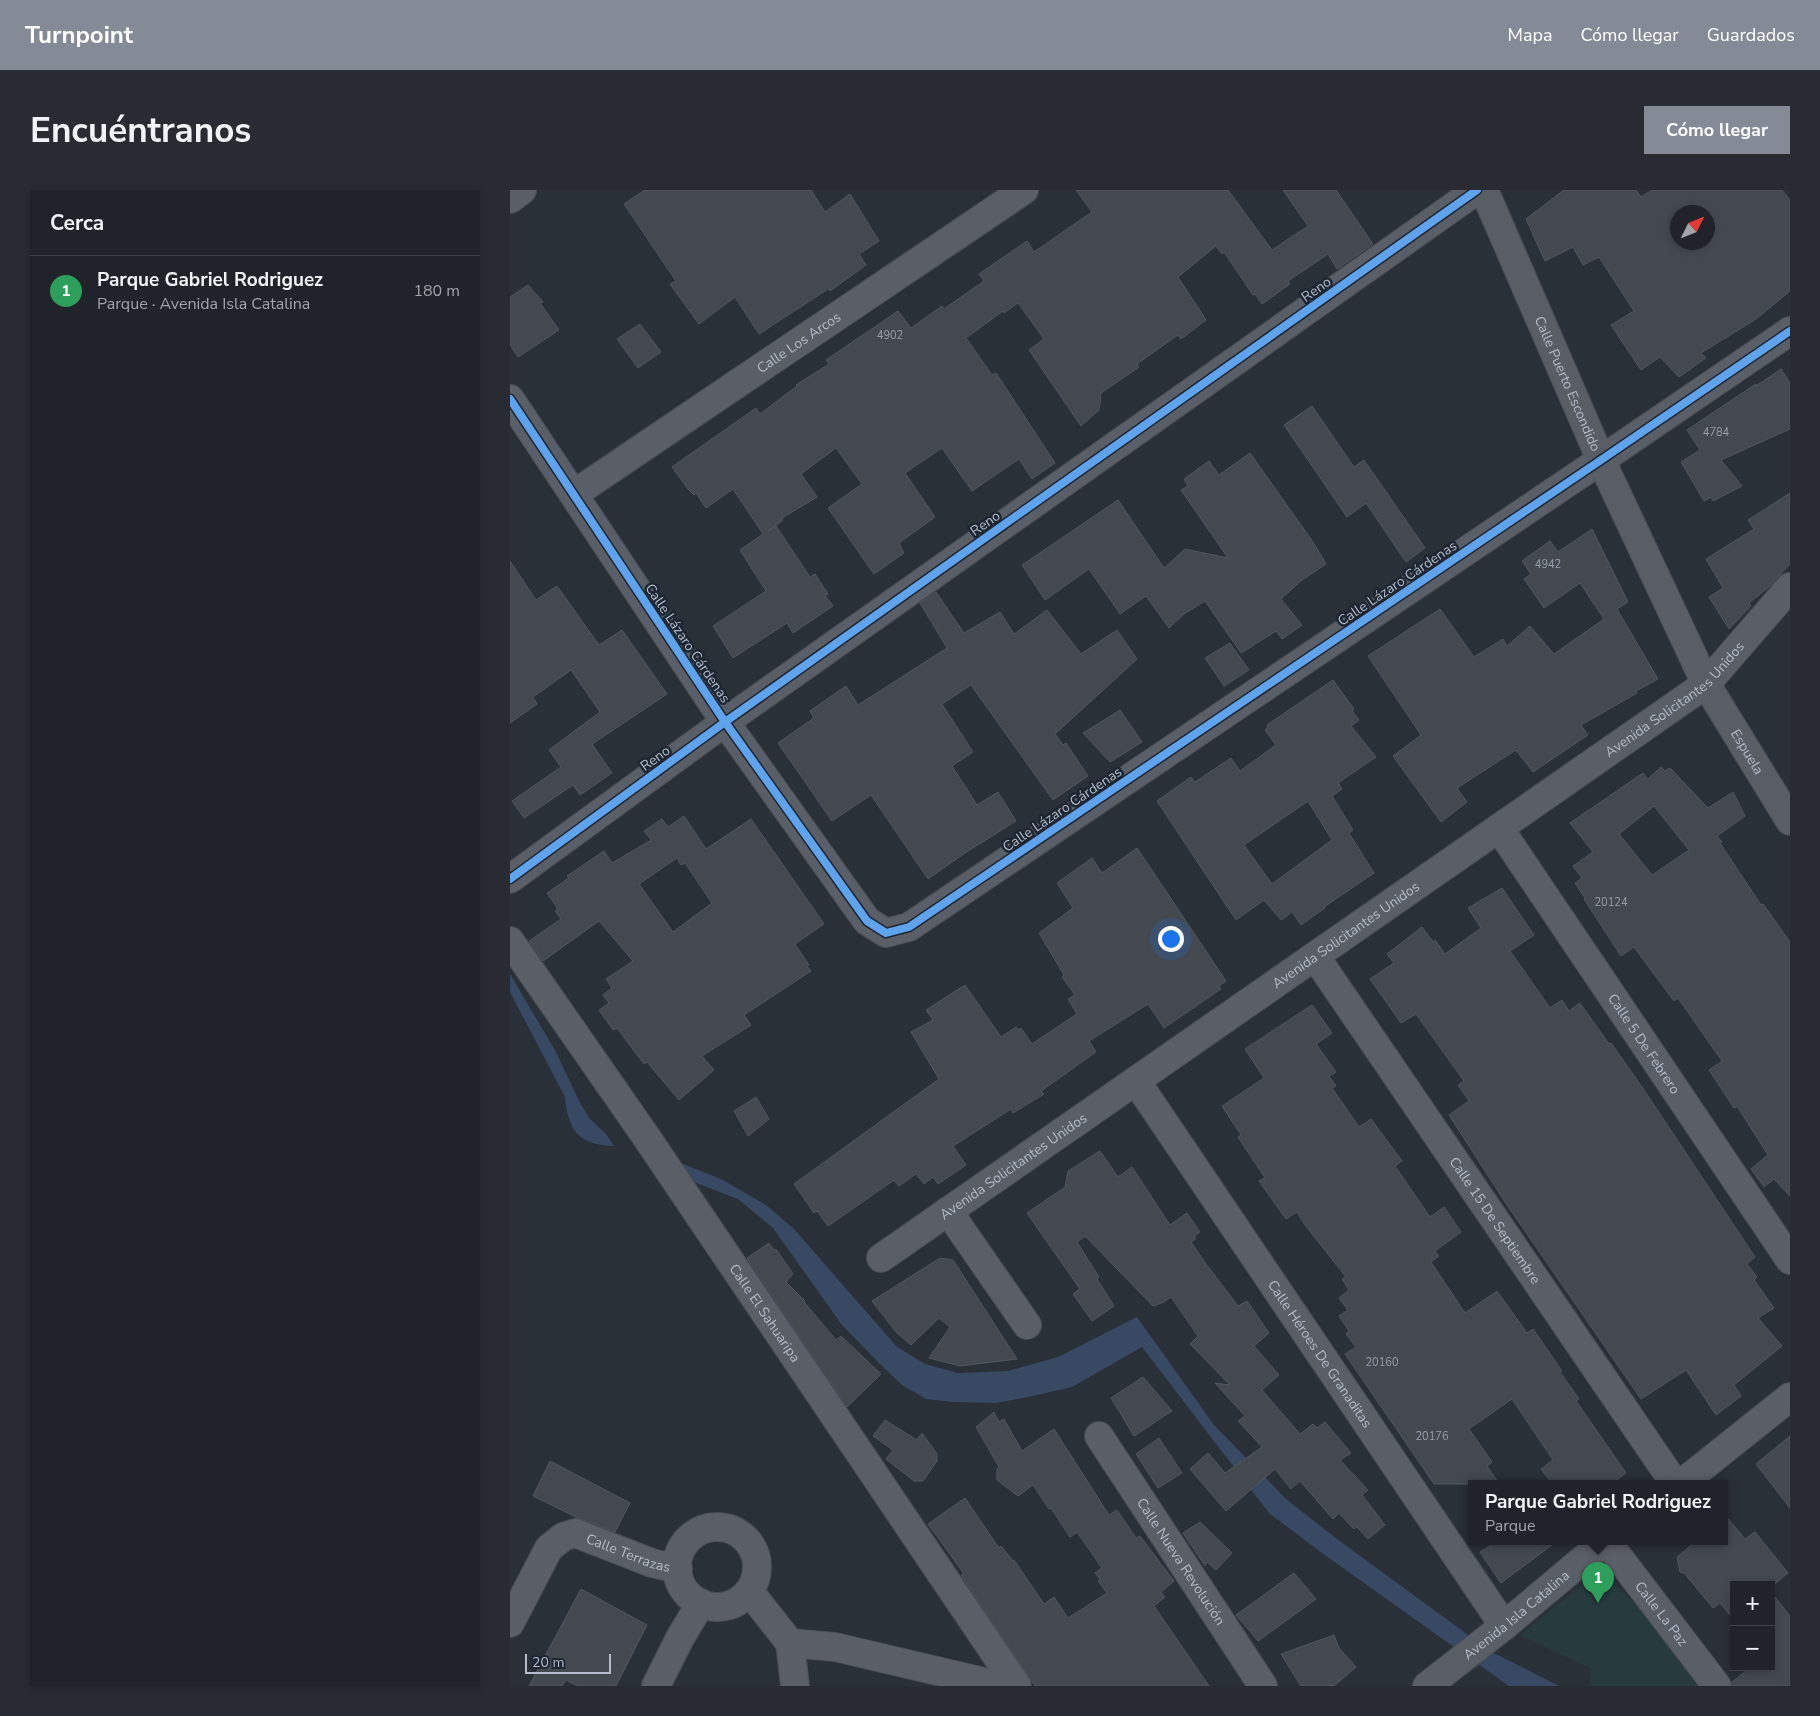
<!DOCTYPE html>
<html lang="es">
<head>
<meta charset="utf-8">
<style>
  body { margin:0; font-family:"Nunito Sans",sans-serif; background:#282c32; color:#f1f3f6 }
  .controls { position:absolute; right:15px; bottom:15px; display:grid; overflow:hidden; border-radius:0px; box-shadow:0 2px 8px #0003 }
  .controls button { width:45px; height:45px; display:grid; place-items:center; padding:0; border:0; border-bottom:1px solid #3d4147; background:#20242a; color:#f1f3f6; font:25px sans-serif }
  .compass { position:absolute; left:1160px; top:15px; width:45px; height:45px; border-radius:50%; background:#20242a; box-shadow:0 2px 8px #0003; rotate:47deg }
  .scale { position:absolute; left:15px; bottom:12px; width:86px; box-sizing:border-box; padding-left:5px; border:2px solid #b4bcc9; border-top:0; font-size:14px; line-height:18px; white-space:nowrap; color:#b4bcc9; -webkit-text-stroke:4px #1d2633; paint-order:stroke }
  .you { position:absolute; left:660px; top:748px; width:18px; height:18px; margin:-12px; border:4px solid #fff; border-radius:50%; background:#1a73e8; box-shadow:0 0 0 8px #1a73e833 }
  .badge { display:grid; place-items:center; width:32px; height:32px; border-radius:50%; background:#848b96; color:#fff; font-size:16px; font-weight:700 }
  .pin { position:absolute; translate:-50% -41px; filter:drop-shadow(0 1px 2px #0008) }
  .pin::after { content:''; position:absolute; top:26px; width:18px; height:15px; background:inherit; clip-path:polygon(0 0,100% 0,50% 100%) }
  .popup { position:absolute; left:958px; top:1290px; width:260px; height:65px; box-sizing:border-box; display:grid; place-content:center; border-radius:0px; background:#20242a; filter:drop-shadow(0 1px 4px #0005); font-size:16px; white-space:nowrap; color:#a2a4a8 }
  .popup b { font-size:19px; color:#f1f3f6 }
  .popup::after { content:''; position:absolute; left:50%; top:100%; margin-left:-10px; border:10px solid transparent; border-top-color:#20242a }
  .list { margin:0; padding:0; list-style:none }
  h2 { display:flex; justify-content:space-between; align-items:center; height:65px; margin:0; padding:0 20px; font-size:21px }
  h2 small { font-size:16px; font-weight:400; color:#a2a4a8 }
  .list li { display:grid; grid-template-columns:32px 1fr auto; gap:15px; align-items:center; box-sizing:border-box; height:70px; padding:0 20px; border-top:1px solid #3d4147 }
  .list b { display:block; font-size:19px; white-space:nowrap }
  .list p { margin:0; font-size:16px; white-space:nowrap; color:#a2a4a8 }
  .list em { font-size:16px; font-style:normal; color:#a2a4a8 }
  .map { position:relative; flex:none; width:1280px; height:1496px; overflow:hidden; border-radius:0px }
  header { display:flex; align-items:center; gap:30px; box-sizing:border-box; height:70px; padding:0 25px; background:#848b96; color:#fff }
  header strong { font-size:24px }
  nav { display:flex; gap:28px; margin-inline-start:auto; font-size:18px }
  .intro { display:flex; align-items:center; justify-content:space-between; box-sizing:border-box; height:120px; padding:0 30px }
  h1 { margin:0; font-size:35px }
  .button { padding:12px 22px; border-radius:0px; background:#848b96; color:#fff; font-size:18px; font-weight:700 }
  main { display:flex; gap:30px; padding:0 30px }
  aside { flex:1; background:#20242a; border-radius:0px; box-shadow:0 2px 8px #0003 }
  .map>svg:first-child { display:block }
  .green { fill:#273a3e }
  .water { fill:#384963 }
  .building { fill:#444950; stroke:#52575f; fill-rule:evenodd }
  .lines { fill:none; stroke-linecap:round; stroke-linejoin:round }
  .street-casing { stroke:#484c53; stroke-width:30 }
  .secondary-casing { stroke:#484c53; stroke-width:30 }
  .street { stroke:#5a5e66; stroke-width:28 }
  .secondary { stroke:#595d64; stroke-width:28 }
  .cycleway-casing { stroke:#1d2633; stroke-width:11 }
  .cycleway { stroke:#60a3ed; stroke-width:8 }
  .labels { text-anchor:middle; stroke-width:5; stroke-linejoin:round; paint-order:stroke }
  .number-label { font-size:11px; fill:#989fab }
  .street-label { font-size:14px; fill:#b4bcc9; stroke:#1d2633 }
</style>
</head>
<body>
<header>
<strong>Turnpoint</strong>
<nav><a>Mapa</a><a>Cómo llegar</a><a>Guardados</a></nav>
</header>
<div class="intro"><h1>Encuéntranos</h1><a class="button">Cómo llegar</a></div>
<main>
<aside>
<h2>Cerca<small></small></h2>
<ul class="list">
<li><span class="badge" style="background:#2e9e5b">1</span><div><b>Parque Gabriel Rodriguez</b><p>Parque · Avenida Isla Catalina</p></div><em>180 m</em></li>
</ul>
</aside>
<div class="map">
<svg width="1280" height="1496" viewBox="0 0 1280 1496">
  <rect width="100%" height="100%" fill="#2a3038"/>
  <path class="green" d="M1088,1382l82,69 19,45h-108l-1,-18 -70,-33z"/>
  <path class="water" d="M0,784l46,78 24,51 10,16 16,15 8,12c-35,-1 -46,-15 -49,-49l-55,-105z
    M173,974l38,15 45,26 28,24 103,118 28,17 33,9 50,-2 50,-14 79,-40 77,108 72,74 51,40 153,112 69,35h-50l-183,-130 -57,-43 -127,-166 -70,40 -44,10 -32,6 -43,-1 -27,-3 -24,-14 -23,-22 -37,-38 -69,-97 -35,-29 -52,-20 -14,-13z"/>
  <path class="building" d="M135,0h166l14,22 25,-18 29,47 -20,13 7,11 -36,26 -2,-2 -69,45 -24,-37 -36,27 -29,-40 6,-3 -52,-77z
    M566,0h152l44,60 36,-24 -25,-36h53l37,54 -36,25 -9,-15 -40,27 2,3 -28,20 -7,-10 -2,1 -29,-43 -2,2 -6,-8 -38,31 28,43 -25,19 -3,-4 -41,29 2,3 -38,26 -2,17 -18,16 -52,-76 15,-11 -26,-36 -14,10 -1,-2 -37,27 26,37 4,-2 59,90 -23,16 -13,-20 -47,32 -30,-43 -37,25 30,44 -36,26 5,10 -30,21 -46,-66 34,-24 -26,-36 -35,26 16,23 -35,21 1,2 -15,11 8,-5 34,51 5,-3 13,20 -3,1 8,11 -40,27 -6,-10 -54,35 -20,-32 53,-35 -26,-41 23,-16 -30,-45 -27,19 -10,-15 -2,2 -6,-6 -16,-22 84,-59 4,6 37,-28 -1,-1 33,-21 -3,-4 72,-49 13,17 31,-22 2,3 40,-28 -5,-7 48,-33 7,11 58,-40z
    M1054,0h72l5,7 11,-7h130l8,10v91l-34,28 -55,34 5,5 -27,19 -19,-20 -19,13 -30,-45 23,-14 -35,-54 -16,8 -10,-18 -28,14 -19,-42zM1168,22h30v30h-30z
    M18,95l15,17 -3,1 19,27 -41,27 -8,-12v-48z
    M130,134l21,28 -23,16 -21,-29z
    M1271,179l9,14v46l-69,31 21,26 -29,15 -2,-4 -7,4 -23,-39 19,-12 -13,-20 69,-46v2z
    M802,216l42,61 10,-7 61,88 -19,14 -40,-59 -19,14 -63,-92z
    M740,263l63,89 13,22 -24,16 -21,19 21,26 -20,14 -6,-8 -35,22 -36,-52 -21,13 -15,14 -23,-32 -26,18 -31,-45 -44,31 -23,-35 96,-65 46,68 21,-19 43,9 -47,-68 7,-4 -4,-7 25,-18 10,14z
    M1280,303v71l-21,23 -20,16 2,3 -22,23 -20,-32 14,-9 -17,-29 48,-30 -6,-9z
    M1082,339l36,73 -11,7 41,70 -22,12 1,2 -56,32 7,10 -55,37 -17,-22 -59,38 10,14 -26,20 -48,-66 28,-21 -53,-79 72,-47 34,48 29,-18 4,7 23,-20 24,28 50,-35 -24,-36 -36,25 -20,-29 7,-5 -9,-13 28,-20 8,11z
    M0,371l26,39 21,-14 42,59 23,-15 45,64 -75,50 20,29 -32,22 -7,-10 -49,33 -12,-17 49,-34 -12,-17 51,-38 -29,-42 -38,27 4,7 -27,19z
    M426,402l28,41 36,-21 14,22 33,-24 34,44 36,-24 20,29 -82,75 8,11 3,-2 22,33 -35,24 -82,-115 -29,19 31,48 -21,14 25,39 21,-13 18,29 -51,32 -37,26 -57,-84 -39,26 -54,-78 36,-25 -4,-7 36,-25 12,19 89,-57 -27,-45z
    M720,453l19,27 -25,16 -19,-28z
    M823,490l21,29 -2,2 7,9 -8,6 25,31 -38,26 4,6 -10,7 21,34 -4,3 25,40 -50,34 1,1 -24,17 -9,-13 -11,8 -17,-20 -28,20 -79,-119 34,-24 4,5 36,-24 9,13 36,-26 -11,-15 3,-3 -1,-2zM798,611l24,39 -60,44 -28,-39z
    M610,520l22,32 -32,20 -27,-29z
    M1151,577l4,4 5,-3 38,40 25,-16 12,24 -28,20 5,6 -2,1 41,62 2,-1 27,38v254l-16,-17 -10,8 -13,-18 17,-14 -31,-49 -3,2 -25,-38 13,-9 -44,-63 -4,3 -40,-54 -13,9 -37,-57 1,-1 -10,-15 7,-5 -9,-12 20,-14 -23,-29 73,-50 5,6zM1144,616l35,44 -37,25 -33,-41z
    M174,626l22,33 45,-30 73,105 -29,20 14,21 -2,1 4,5 -67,44 7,10 -49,31 12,14 -35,30 -32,-38 -3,2 -27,-36 -4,2 -14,-20 10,-7 -6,-8 9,-7 -6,-9 27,-18 -34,-40 -56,40 -14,-20 32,-22 -6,-8 3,-2 -11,-16 22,-15 -2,-2 37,-25 8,12 39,-23 -7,-9 18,-12 6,8zM167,668l4,7 4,-2 27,40 -39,29 -34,-48z
    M627,658l89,133 -7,5 2,3 -57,39 -16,-24 -59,37 7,11 -55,39 3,3 -31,19 -2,-4 -58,37 13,19 -28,19 -5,-7 -9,7 -8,-10 -17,12 -5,-6 -66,46 -11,-15 -3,2 -20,-29 145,-105 -28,-47 22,-12 -7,-10 39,-25 36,52 15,-10 3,3 2,-2 11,16 45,-30 -9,-15 7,-4 -13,-18 2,-2 -25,-42 34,-25 -16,-25 35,-25 10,15z
    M992,698l32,47 -24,16 40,57 12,-8 7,11 11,-8 29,41 2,-1 31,44 113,170 -8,7 10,13 -3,3 20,28 -16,10 24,28 -48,39 7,11 -25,19 -30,-45 -45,29 -134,-194 -58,-90 20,-14 -11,-16 6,-4 -48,-67 -15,9 -31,-44 24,-16 -7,-9 35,-27 11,15 2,-2 10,14 36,-26 -13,-20z
    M802,815l20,28 -16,11 20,28 -7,4 7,10 -4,2 27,39 12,-8 31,42 -7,5 35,51 14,-10 17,25 -26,19 4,5 -8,6 34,51 32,-22 30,42 6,-4 29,42 -2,1 19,27 -3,2 50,72 -15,11h-58l-12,-15 12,-9 -41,-61 -43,30 23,33 -5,4 12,18h-65l-89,-130 11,-7 -10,-13 3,-3 -10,-15 9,-6 -9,-12 10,-8 -7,-11 4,-2 -41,-52 -8,-13 -11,7 -27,-38 6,-3 -27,-41 3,-2 -19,-29 42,-28 -19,-29z
    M246,907l13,22 -21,17 -14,-25z
    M590,961l18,26 14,-10 38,58 17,-12 13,19 -6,4 2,3 -5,3 15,22 32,42 9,-5 22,32 -15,13 25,29 -17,15 38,44 13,-10 4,4 8,-6 26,31 -11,7 28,30 -6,5 23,30 -17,14 -11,-12 -3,2 -15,-16 -6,6 -33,-38 -9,8 -16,-20 -49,42 -36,-42 18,-16 17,20 37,-26 -24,-26 7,-5 -30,-33 15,2 -40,-41 8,-8 -27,-39 -7,5 -11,4 -68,-70 -8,6 22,35 -2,2 17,27 -22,15 -19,-27 7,-5 -53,-76 38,-26 3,-16z
    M259,1053l5,7 2,-1 17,25 -7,8 19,19 -1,1 32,38 5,-4 40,38 -34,33 -100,-149z
    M430,1068l13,2 64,99 -57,7 -31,-8 21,-31 -11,-9 -28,27 -15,-13 -24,-31z
    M633,1187l29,34 -38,25 -23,-38z
    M484,1222l5,10 5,-3 18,32 32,-22 55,86 8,-5 19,28 4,-2 34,45 -13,11 4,5 -11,9 55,80h-174l-74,-111 3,-1 -36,-50 37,-26 34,50 2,-2 12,15 1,-1 30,44 10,-7 14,21 39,-25 -9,-12 2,-2 -5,-6 7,-5 -25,-36 -7,5 -19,-29 -2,1 -16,-24 -15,11 -21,-16v-11l2,-2 -23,-40z
    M375,1230l32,20 5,-7 15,21v7l-14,20h-9l-28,-22 7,-9 -20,-14z
    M1280,1246v72l-34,-44z
    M649,1248l23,35 -24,15 -22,-34z
    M40,1271l80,42 -15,29 -37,-14 -45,-22z
    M1214,1324l21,25 10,-7 33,41 -17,14v-2h-37v35l-14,-17 -7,5 -29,-35 -4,-1 -3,-15 18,-15h29z
    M690,1332l32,31 -16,17 -9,-8 -2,4 -22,-33z
    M986,1352h60l-55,41 -21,-31z
    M784,1383l22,26 -58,42 -22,-26z
    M71,1399l66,36 -31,61h-38l-12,-6 -4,6h-33z
    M1261,1402l19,24v70h-58v-4l19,-15h20z
    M824,1445l5,13 17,19 -22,19h-33l-20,-32z"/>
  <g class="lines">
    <g class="street-casing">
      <g id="street">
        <path d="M0,9l12,-9"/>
        <path d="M0,209l215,323 142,199 19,12 23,-6 692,-467 189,-129"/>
        <path id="s1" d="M64,304l450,-304"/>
        <path id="s2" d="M989,638l291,432"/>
        <path d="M0,689l215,-157 752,-532"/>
        <path id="s3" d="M0,751l137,197 370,548"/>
        <path id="s4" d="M805,766l360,528"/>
        <path id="s5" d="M626,891l368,545"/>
        <path d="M438,1021l79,114"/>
        <path id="s6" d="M371,1068l825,-574 84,-97"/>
        <path id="s7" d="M589,1246l164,250"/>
        <path d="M1171,1294l109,-87"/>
        <circle cx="207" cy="1377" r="40"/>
        <path id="s8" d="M1097,1352l110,144"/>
        <path d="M239,1401l41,52 5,43"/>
        <path id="s9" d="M0,1433l39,-75 14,-11 12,-4 77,30 26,6"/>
        <path d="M280,1453l45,4 166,39"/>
        <path d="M146,1496l24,-48 21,-35"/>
        <path id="s10" d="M917,1496l77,-60 100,-84"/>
      </g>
    </g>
    <g class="secondary-casing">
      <g id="secondary">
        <path id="s11" d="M974,0l117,270 105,224 84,137"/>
      </g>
    </g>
    <use href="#street" class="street"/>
    <use href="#secondary" class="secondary"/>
    <g class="cycleway-casing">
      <path id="cycleway" d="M0,209l215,323 142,199 19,12 23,-6 692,-467 189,-129
        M0,689l215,-157 752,-532"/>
    </g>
    <use href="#cycleway" class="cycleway"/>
  </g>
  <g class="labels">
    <g class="number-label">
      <text x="380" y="149">4902</text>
      <text x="1206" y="246">4784</text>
      <text x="1038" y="378">4942</text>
      <text x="1101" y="716">20124</text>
      <text x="872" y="1176">20160</text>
      <text x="922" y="1250">20176</text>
    </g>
    <g class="street-label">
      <text transform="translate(806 99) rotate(-35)" y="5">Reno</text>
      <text dy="5" stroke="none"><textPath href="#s1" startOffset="271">Calle Los Arcos</textPath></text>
      <text dy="5" stroke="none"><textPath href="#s11" startOffset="211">Calle Puerto Escondido</textPath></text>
      <text transform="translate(475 333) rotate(-35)" y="5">Reno</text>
      <text transform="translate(887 393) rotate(-34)" y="5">Calle Lázaro Cárdenas</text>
      <text transform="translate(178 453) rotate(56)" y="5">Calle Lázaro Cárdenas</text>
      <text dy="5" stroke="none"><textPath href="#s6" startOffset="971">Avenida Solicitantes Unidos</textPath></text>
      <text dy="5" stroke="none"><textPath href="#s11" startOffset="621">Espuela</textPath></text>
      <text transform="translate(145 568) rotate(-36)" y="5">Reno</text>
      <text transform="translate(552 619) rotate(-34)" y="5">Calle Lázaro Cárdenas</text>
      <text dy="5" stroke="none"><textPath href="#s6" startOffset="566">Avenida Solicitantes Unidos</textPath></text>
      <text dy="5" stroke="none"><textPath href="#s2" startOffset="260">Calle 5 De Febrero</textPath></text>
      <text dy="5" stroke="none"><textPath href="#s6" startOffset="161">Avenida Solicitantes Unidos</textPath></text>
      <text dy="5" stroke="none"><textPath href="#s4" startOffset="320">Calle 15 De Septiembre</textPath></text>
      <text dy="5" stroke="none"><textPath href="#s3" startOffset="451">Calle El Sahuaripa</textPath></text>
      <text dy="5" stroke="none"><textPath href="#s5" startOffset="329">Calle Héroes De Granaditas</textPath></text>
      <text dy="5" stroke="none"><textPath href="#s9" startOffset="172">Calle Terrazas</textPath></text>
      <text dy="5" stroke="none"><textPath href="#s7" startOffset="150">Calle Nueva Revolución</textPath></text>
      <text dy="5" stroke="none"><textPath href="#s10" startOffset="114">Avenida Isla Catalina</textPath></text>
      <text dy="5" stroke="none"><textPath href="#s8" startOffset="90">Calle La Paz</textPath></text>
    </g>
  </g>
</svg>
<div class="controls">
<button>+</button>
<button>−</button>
</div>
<svg class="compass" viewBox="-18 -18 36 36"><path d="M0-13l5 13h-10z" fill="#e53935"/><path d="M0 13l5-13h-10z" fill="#a2a4a8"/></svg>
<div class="scale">20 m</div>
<div class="you"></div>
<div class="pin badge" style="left:1088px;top:1413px;background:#2e9e5b">1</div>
<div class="popup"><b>Parque Gabriel Rodriguez</b>Parque</div>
</div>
</main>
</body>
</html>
